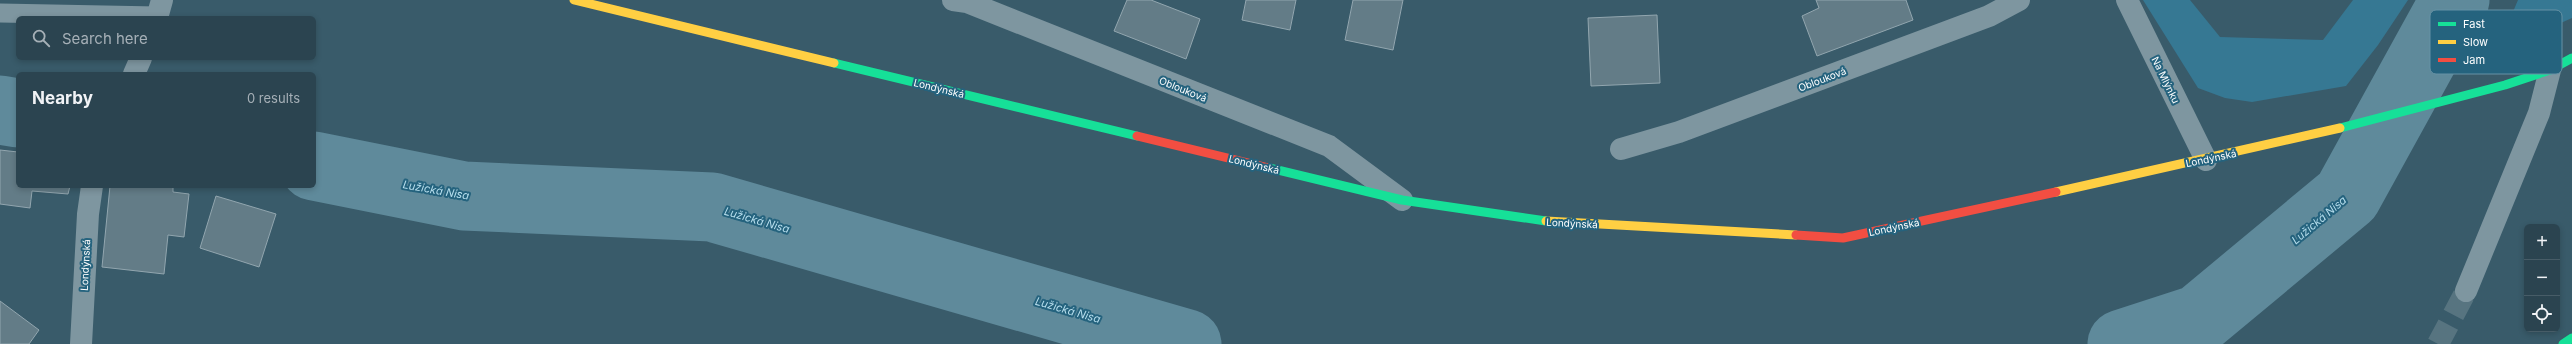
<!DOCTYPE html>
<html lang="en">
<head>
<meta charset="utf-8">
<style>
  body { margin:0; font-family:Inter,sans-serif; background:#374e5a; color:#f1f3f6 }
  .controls { position:absolute; right:12px; bottom:12px; display:grid; overflow:hidden; border-radius:6px; box-shadow:0 2px 6px #0003 }
  .controls button { width:36px; height:36px; display:grid; place-items:center; padding:0; border:0; border-bottom:1px solid #475c67; background:#2b4450; color:#f1f3f6; font:20px sans-serif }
  .list { margin:0; padding:0; list-style:none }
  h2 { display:flex; justify-content:space-between; align-items:center; height:52px; margin:0; padding:0 16px; font-size:17px }
  h2 small { font-size:13px; font-weight:400; color:#a6b0b7 }
  .icon { flex:none; width:22px; height:22px; fill:none; stroke:currentColor; stroke-width:2; stroke-linecap:round; stroke-linejoin:round }
  .map { position:relative; flex:none; width:2572px; height:344px; overflow:hidden }
  .search { position:absolute; background:#2b4450; box-shadow:0 2px 6px #0003; left:16px; top:16px; width:300px; height:44px; display:flex; align-items:center; gap:10px; box-sizing:border-box; padding:0 14px; border-radius:6px; color:#a6b0b7; font-size:15px }
  .panel { position:absolute; background:#2b4450; box-shadow:0 2px 6px #0003; left:16px; top:72px; width:300px; height:116px; border-radius:6px }
  .map>svg:first-child { display:block }
  .green { fill:#367893 }
  .lines { fill:none; stroke-linecap:round; stroke-linejoin:round }
  .river { stroke:#5f8a9b; stroke-width:69 }
  .building { fill:#637c87; stroke:#92a6af }
  .street-tunnel { stroke:#577480; stroke-width:22; stroke-dasharray:22 11; stroke-linecap:butt }
  .lane { stroke:#7e96a0; stroke-width:19 }
  .street { stroke:#7e96a0; stroke-width:22 }
  .fast { stroke:#16e098; stroke-width:9 }
  .slow { stroke:#ffcf43; stroke-width:9 }
  .jam { stroke:#f24e42; stroke-width:9 }
  .labels { text-anchor:middle; stroke-width:4; stroke-linejoin:round; paint-order:stroke }
  .street-label { font-size:10px; fill:#fff; stroke:#25637e }
  .water-label { font-size:11px; font-style:italic; fill:#b6deed; stroke:#25637e }
  .key { fill:#25637e; stroke:#6692a5; stroke-width:1 }
  .key-label { font-size:11px; fill:#fff }
</style>
</head>
<body>
<div class="map">
<svg width="2572" height="344" viewBox="0 0 2572 344">
  <rect width="100%" height="100%" fill="#395b6a"/>
  <path class="green" d="M2143,0h47l30,37 103,3 30,-40h55l-30,45 -32,41 -94,16 -27,-4 -27,-10z
    M2518,0h54v18l-76,34z"/>
  <g class="lines">
    <path class="river" d="M0,110l18,3
      M314,166l150,30 248,11 475,137
      M2122,344l77,-25 148,-123 108,-196"/>
  </g>
  <path class="building" d="M1127,0h24l49,19 -14,40 -72,-28z
    M1246,0h50l-6,30 -48,-10z
    M1353,0h50l-10,50 -48,-10z
    M1816,0h90l7,20 -96,36 -15,-40 17,-8z
    M1657,15l3,68 -69,3 -3,-68z
    M0,150l18,2v34h52l-2,8 -36,-3 -2,17 -30,-4z
    M110,186h63v6l16,2 -5,43 -16,-2 -4,39 -62,-7z
    M216,196l60,18 -17,53 -59,-19z
    M0,301l39,29 -10,14h-29z"/>
  <g class="lines">
    <path class="street-tunnel" d="M2438,344l28,-53"/>
    <path class="lane" d="M0,13l157,3"/>
    <path class="street" d="M953,0l14,2 362,144 73,54
      M2127,0l79,160
      M157,18l5,-18
      M134,74l7,-16
      M1621,149l58,-17 310,-116 30,-16
      M2466,291l73,-178 11,-43
      M81,344l7,-130 4,-28"/>
    <path class="fast" d="M834,63l303,73
      M2340,128l165,-43 45,-15 22,-12
      M1269,168l133,32 144,21
      M2563,344l9,-6"/>
    <path class="slow" d="M574,0l260,63
      M2056,192l284,-64
      M1546,221l250,14"/>
    <path class="jam" d="M1137,136l132,32
      M1796,235l47,3 213,-46"/>
  </g>
  <g class="labels">
    <g class="street-label">
      <text transform="translate(1822 79) rotate(-21)" y="4">Oblouková</text>
      <text transform="translate(2166 80) rotate(64)" y="4">Na Mlýnku</text>
      <text transform="translate(939 88) rotate(14)" y="4">Londýnská</text>
      <text transform="translate(1183 89) rotate(22)" y="4">Oblouková</text>
      <text transform="translate(2211 158) rotate(-12)" y="4">Londýnská</text>
      <text transform="translate(1254 164) rotate(14)" y="4">Londýnská</text>
      <text transform="translate(1572 223) rotate(3)" y="4">Londýnská</text>
      <text transform="translate(1894 227) rotate(-12)" y="4">Londýnská</text>
      <text transform="translate(85 265) rotate(-87)" y="4">Londýnská</text>
    </g>
    <g class="water-label">
      <text transform="translate(436 190) rotate(10)" y="4">Lužická Nisa</text>
      <text transform="translate(757 220) rotate(16)" y="4">Lužická Nisa</text>
      <text transform="translate(2319 220) rotate(-40)" y="4">Lužická Nisa</text>
      <text transform="translate(1068 310) rotate(16)" y="4">Lužická Nisa</text>
    </g>
  </g>
  <rect x="2430" y="10" width="132" height="64" rx="6" class="key"/>
  <rect x="2438" y="22" width="18" height="4" fill="#16e098"/>
  <rect x="2438" y="40" width="18" height="4" fill="#ffcf43"/>
  <rect x="2438" y="58" width="18" height="4" fill="#f24e42"/>
  <g class="key-label">
    <text x="2463" y="28">Fast</text>
    <text x="2463" y="46">Slow</text>
    <text x="2463" y="64">Jam</text>
  </g>
</svg>
<div class="controls">
<button>+</button>
<button>−</button>
<button><svg class="icon" aria-label="locate" viewBox="0 0 24 24"><circle cx="12" cy="12" r="6"/><path d="M12 2v4M12 18v4M2 12h4M18 12h4"/></svg></button>
</div>
<div class="search"><svg class="icon" aria-label="search" viewBox="0 0 24 24"><circle cx="10" cy="10" r="6"/><path d="M15 15l6 6"/></svg>Search here</div>
<section class="panel">
<h2>Nearby<small>0 results</small></h2>
<ul class="list">
</ul>
</section>
</div>
</body>
</html>
